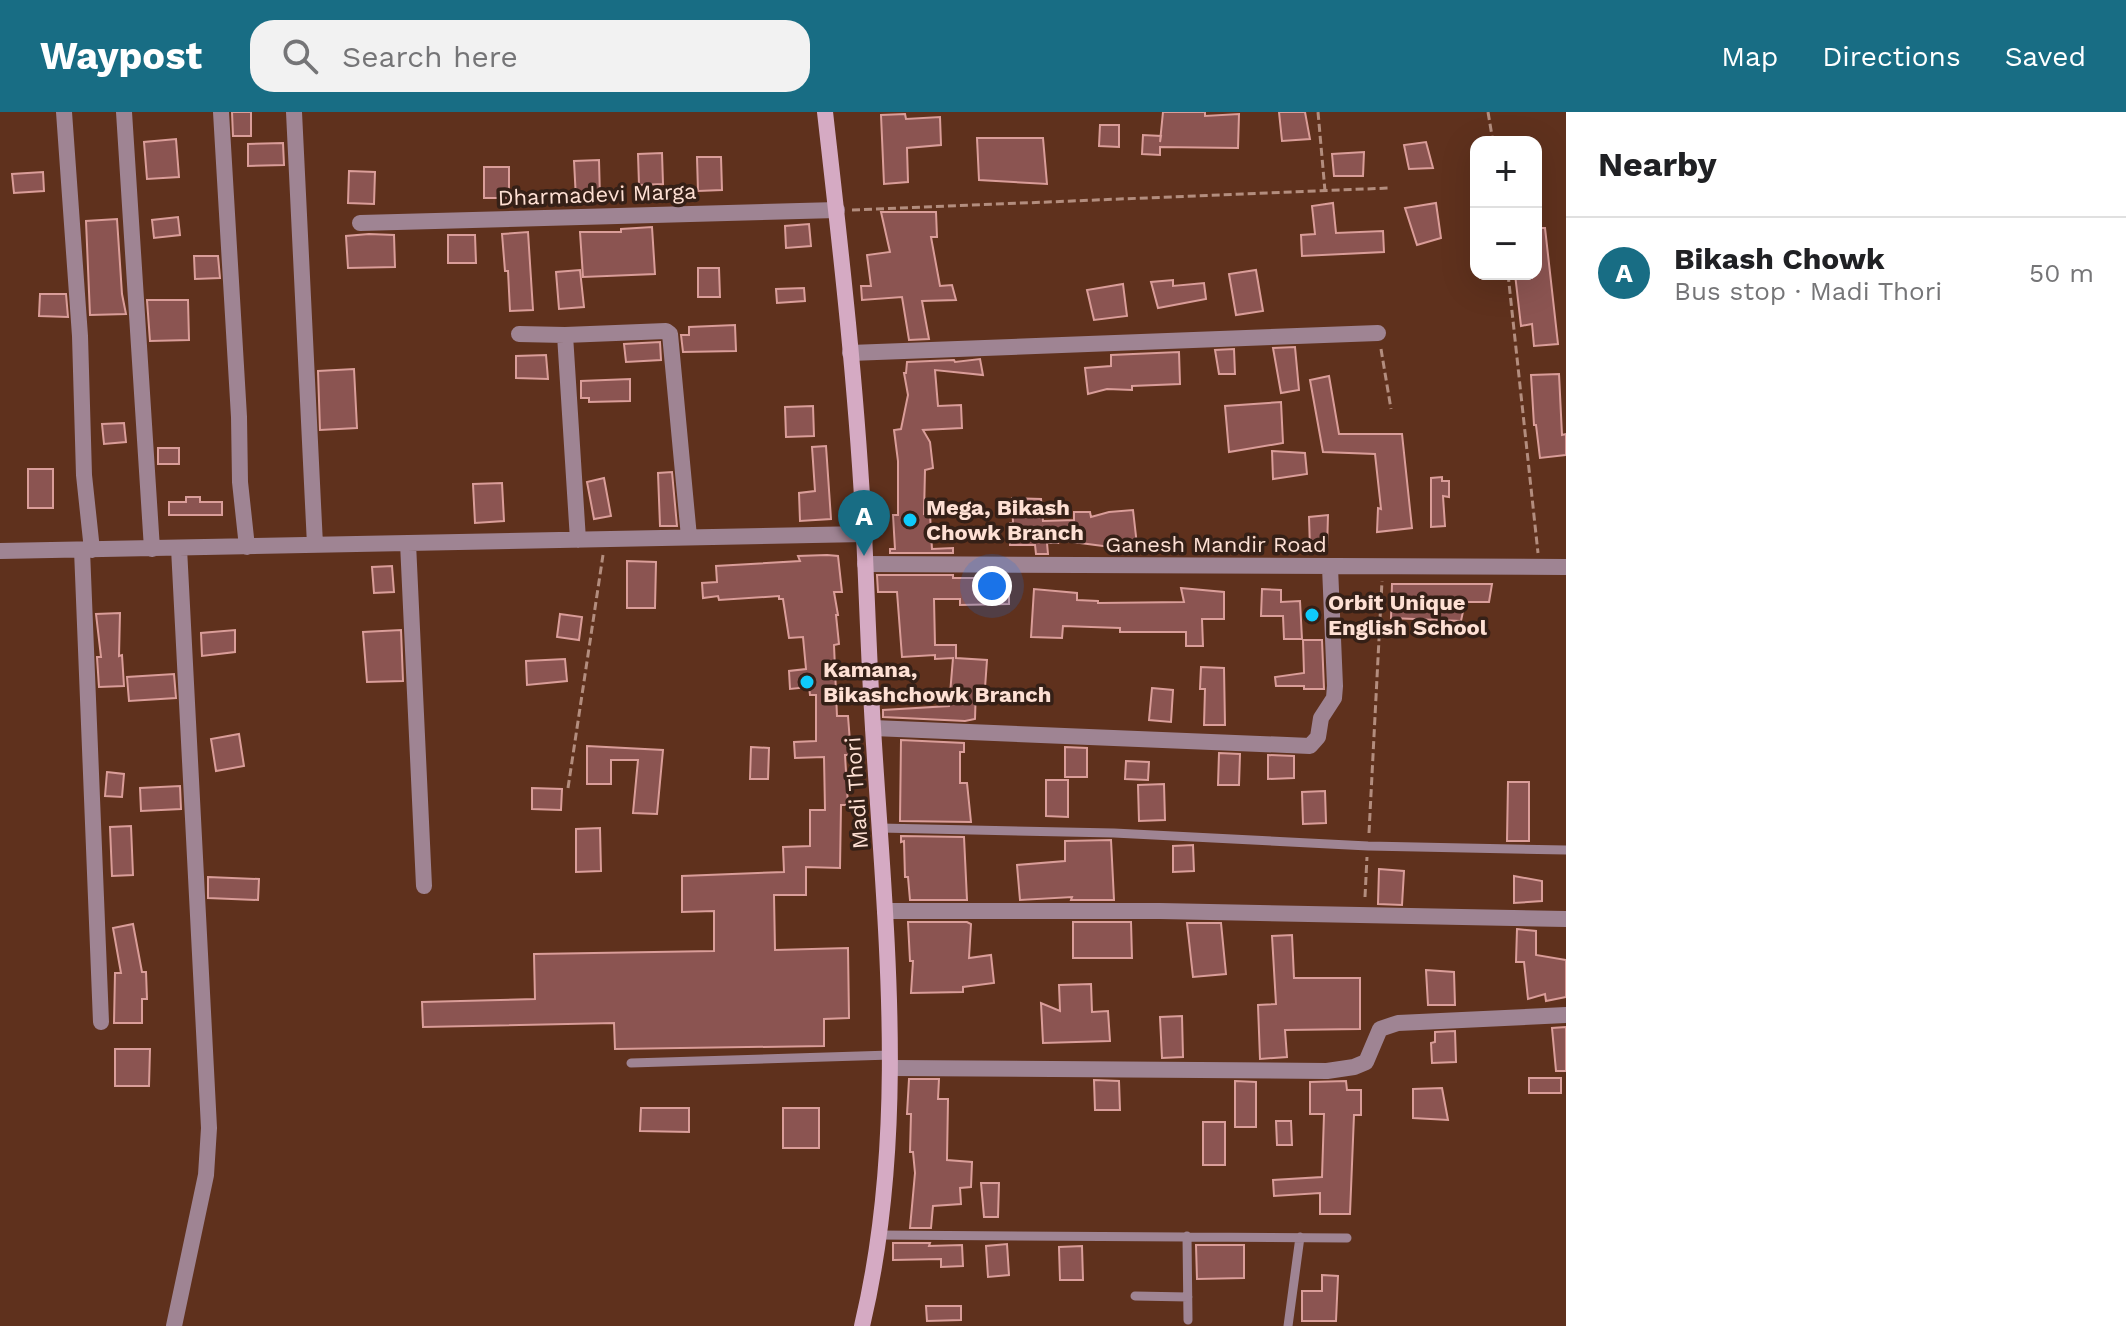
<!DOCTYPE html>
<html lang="en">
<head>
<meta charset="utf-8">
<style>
  body { margin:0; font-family:"Work Sans",sans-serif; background:#f2f2f2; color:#202124 }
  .controls { position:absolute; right:24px; top:24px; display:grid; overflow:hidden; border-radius:16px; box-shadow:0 8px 32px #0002 }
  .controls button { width:72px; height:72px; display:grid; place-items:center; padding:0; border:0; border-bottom:2px solid #e0e0e0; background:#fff; color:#202124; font:40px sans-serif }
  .you { position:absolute; left:992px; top:474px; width:28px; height:28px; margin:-20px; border:6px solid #fff; border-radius:50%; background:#1a73e8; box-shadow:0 0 0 12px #1a73e833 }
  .badge { display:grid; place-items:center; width:52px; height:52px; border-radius:50%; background:#186d84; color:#fff; font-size:26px; font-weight:700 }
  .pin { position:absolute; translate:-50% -66px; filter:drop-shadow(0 2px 4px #0008) }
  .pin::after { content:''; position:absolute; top:42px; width:28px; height:24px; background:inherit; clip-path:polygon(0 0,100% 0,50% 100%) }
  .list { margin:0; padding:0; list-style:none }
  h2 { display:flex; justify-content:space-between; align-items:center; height:104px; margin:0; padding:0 32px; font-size:34px }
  h2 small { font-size:26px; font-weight:400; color:#757577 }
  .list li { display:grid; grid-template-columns:52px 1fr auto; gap:24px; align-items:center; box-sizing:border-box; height:112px; padding:0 32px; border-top:2px solid #e0e0e0 }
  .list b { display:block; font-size:30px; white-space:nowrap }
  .list p { margin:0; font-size:26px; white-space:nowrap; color:#757577 }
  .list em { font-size:26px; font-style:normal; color:#757577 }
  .icon { flex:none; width:44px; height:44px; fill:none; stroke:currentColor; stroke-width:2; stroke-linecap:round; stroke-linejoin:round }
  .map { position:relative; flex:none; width:1566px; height:1214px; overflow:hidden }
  header { display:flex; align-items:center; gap:48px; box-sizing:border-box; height:112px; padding:0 40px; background:#186d84; color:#fff }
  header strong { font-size:38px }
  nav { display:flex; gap:44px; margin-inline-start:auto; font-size:28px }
  .search { width:560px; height:72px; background:#f2f2f2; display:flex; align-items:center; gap:20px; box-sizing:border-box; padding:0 28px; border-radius:24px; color:#757577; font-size:30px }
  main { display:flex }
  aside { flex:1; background:#fff }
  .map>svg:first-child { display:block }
  .building { fill:#8b5451; stroke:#da9d99; stroke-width:2 }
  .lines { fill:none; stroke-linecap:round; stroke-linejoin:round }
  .path { stroke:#b38d7e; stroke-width:3; stroke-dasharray:8 4; stroke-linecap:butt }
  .lane { stroke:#9f8493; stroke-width:9 }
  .street { stroke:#9f8493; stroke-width:16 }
  .secondary { stroke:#d5aac3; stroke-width:16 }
  .poi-dot { fill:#0fcafa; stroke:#352017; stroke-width:3 }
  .labels { text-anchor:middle; stroke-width:7; stroke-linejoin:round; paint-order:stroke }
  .street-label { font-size:22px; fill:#fee0d4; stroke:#352017 }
  .poi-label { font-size:22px; font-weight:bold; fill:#fee0d4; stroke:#352017; text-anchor:start }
</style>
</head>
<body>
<header>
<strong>Waypost</strong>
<div class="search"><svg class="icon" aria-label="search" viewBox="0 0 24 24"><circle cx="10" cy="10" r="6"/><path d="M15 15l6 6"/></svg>Search here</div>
<nav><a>Map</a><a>Directions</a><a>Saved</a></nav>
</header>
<main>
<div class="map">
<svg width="1566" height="1214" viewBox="0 0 1566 1214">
  <rect width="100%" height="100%" fill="#5f311d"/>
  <path class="building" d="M232,0h19v24h-18z
    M1163,0h42v4l34,-2 -1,34 -78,-1v8l-18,-1 1,-19 18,1 -1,6z
    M1279,0h26l5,27 -28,2z
    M905,2l1,5 34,-2 1,28 -34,3 1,34 -24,2 -3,-69z
    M1100,13h19v22l-20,-1z
    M977,26h66l4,46 -68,-4z
    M176,27l3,38 -32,2 -3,-37z
    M1426,30l7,26 -24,1 -5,-24z
    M283,31l1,22 -36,1v-22z
    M1364,40l-1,24h-29l-2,-22z
    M662,41l1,31 -24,1 -1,-31z
    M697,45h24l1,33 -24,1z
    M599,48l1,38 -24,1 -2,-38z
    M484,55h25v31h-25z
    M349,59l26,1 -1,32 -26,-1z
    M43,60l1,19 -30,2 -2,-19z
    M1333,91l3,30 47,-2 1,21 -82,4 -1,-21 14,-1 -3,-28z
    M1436,91l5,35 -24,7 -12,-37z
    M881,100h55l1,25h-6l9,49 12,-1 4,15 -34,1 7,38 -20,1 -7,-43 -40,3 -1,-14h10l-4,-31 23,-3z
    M178,105l2,18 -26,3 -2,-18z
    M117,107l5,75 4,20 -36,1 -4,-94z
    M809,112l2,22 -25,2 -1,-22z
    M652,115l3,47 -72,3 -3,-45h41v-3z
    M1536,116h9l13,116 -24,2 -2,-22 -11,2 -6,-52h21z
    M528,120l5,78 -23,1 -2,-40h-3l-3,-37z
    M369,122l25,1 1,32 -47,1 -2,-32z
    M448,123h27l1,28h-28z
    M194,144h24l2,22 -25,1z
    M698,156h21l1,29h-22z
    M580,158l4,37 -25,2 -3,-37z
    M1256,158l7,41 -27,4 -7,-41z
    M1173,168v6l31,-3 2,16 -48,9 -7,-26z
    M1123,172l4,32 -33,4 -7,-30z
    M804,176l1,13 -28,2 -1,-14z
    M40,182h26l2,23 -29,-1z
    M147,188h41l1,40 -39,1z
    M735,213l1,26 -53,1 -2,-17h8v-8z
    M660,230l1,18 -35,2 -2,-18z
    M1295,235l4,43 -18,3 -8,-45z
    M1234,237l1,25h-16l-4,-24z
    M1179,240l1,32 -48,2v4l-25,-1 -19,5 -3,-26 26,-2v-11z
    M546,243l2,24 -32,-1v-22z
    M980,247l3,16 -48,-5 3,36 23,-1 1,23 -39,2 7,12 3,26 -8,2 -1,44h6l2,35 21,-1v5h-63v-4h5l-2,-34h5v-54l-4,-31 7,-1 7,-34 -4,-22h2l1,-11 47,-2 1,2z
    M354,257l3,59 -37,2 -2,-59z
    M1559,262l3,61 4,-1v21l-26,3 -4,-33h-2l-3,-50z
    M1329,264l10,58h63l10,94 -35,4 1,-24 3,1 -6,-55 -52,-2 -13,-72z
    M630,267v22l-41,1v-4h-8v-17z
    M1281,290l2,41 -54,9 -4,-46z
    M813,294l1,30 -28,1 -1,-30z
    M124,311l2,19 -22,2 -2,-20z
    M826,334l5,73 -31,2 -1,-28 16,-2 -3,-44z
    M158,336h21v16h-21z
    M1272,339l33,2 2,21 -34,5z
    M28,357h25v39h-25z
    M672,360l5,54h-17l-2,-53z
    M1442,365v4h7v16l-6,-1 2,30 -14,1v-49z
    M604,366l7,38 -17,3 -7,-37z
    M502,371l2,38 -29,2 -2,-39z
    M186,385h14v5h22v13h-53v-13h17z
    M1012,386l29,1 2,22 31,-1v-8h16l1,5 18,-5 24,-2 4,35 -34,1 -46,-6 1,3h-11l1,11h-12l-1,-9h-25v-22h3z
    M1328,403l-1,35 -17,-2 -1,-31z
    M827,443l11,1 4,36h-8l4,23h-2l3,29 -5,1 3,71h11l3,39h-6l3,50h-7l-1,63 -34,-1v28h-32l1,55 73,-2 1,70 -25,1v27l-209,3 -1,-26 -191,4 -1,-25 113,-3 -1,-45 180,-3v-40l-32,1v-36l102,-4 -1,-25 27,-1v-36h15l-1,-53 -29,1 -1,-16 22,-1v-46h-6l-1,-8 -19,2 -1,-18 17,-2 -3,-32 -14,1 -6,-39h-4v-3l-60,4 -1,-4 -15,2 -1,-15 15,-1 -1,-16 84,-5 -2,-5z
    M627,449l29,1 -1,46h-28z
    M392,454l2,26 -20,1 -2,-26z
    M877,463h76v3h21v4l35,-1v23l-49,1v-6h-26l1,46h21v13l31,2 -2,28 -9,-1 -1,32 -10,2 -82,-4v-7l66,-4 4,-48 -18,1v-4l-33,2 -5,-65h-19z
    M1392,472h100l-3,18h-24l-4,19 -70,-3z
    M1181,476l43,4v27h-22l1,27h-17v-14h-66v-4l-57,-2 -1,12 -31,-1 3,-48 43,4v7l21,1v2l86,-1z
    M1262,477l19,1v12l19,-1 2,38h-18l-1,-23h-22z
    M120,501l-1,43 3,-1 2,31 -25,1 -2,-30h4l-5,-43z
    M560,502l22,3 -3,23 -22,-3z
    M235,518v22l-33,4 -1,-23z
    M401,518l2,51 -36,1 -4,-50z
    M1303,528h19l2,49h-20v-3h-28l-1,-9 29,-4z
    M565,547l2,22 -40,4 -1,-24z
    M1201,555l23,1 1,57h-21l1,-36h-5z
    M174,562l2,24 -47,3 -2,-24z
    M1152,576l21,2 -2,32 -22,-2z
    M239,622l5,32 -28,5 -5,-32z
    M901,628l63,3v9h-4v31h7l4,39 -71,-1z
    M587,634l76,4 -6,64 -24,-1 5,-53h-27v24h-24z
    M751,635l18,1 -1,31h-18z
    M1065,635l22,1v29h-22z
    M1219,641l21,1 -1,31h-21z
    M1268,643l26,1v22l-26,1z
    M1126,649l23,1 -1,18 -23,-1z
    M107,660l17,2 -2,23 -17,-1z
    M1046,668h22v37l-22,-1z
    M1508,670h21v59h-22z
    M1164,672l1,36 -26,1 -1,-36z
    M180,674l1,23 -40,2 -1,-23z
    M532,676l30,1 -1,21 -29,-1z
    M1325,679l1,32 -23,1 -1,-32z
    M131,714l2,49 -21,1 -2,-49z
    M600,716l1,43 -25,1v-43z
    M901,724l63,1 3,63h-57l-2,-23h-3l-1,-36 -3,1z
    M1111,728l3,60h-43l1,-3 -52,3 -3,-35 48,-4v-20z
    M1193,733l1,26 -21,1v-26z
    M1379,757l25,2 -2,34 -24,-1z
    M1514,764l28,5v20l-28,2z
    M208,765l51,2 -1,21 -50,-2z
    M908,810h59l4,2 -2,34 22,-3 3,28 -31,4v5l-52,1 2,-32h-3z
    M1073,810h58l1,36h-59z
    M1187,811h34l5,51 -33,3z
    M133,812l9,48h4l1,27h-5v24h-28l1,-50h6l-8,-45z
    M1517,817l19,2v24l30,5v37l-20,4 -1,-7 -17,5 -4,-37h-8z
    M1292,823l2,43h66v51l-75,1 2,27 -27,2 -2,-54 18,-1 -4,-68z
    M1426,858l28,2 1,33h-27z
    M1091,872l1,28 16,-1 2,30 -67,2 -2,-40 19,8 -1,-26z
    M1182,904l1,41 -21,1 -2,-41z
    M1566,915v44h-10l-4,-43z
    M1455,919l1,31 -24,1 -1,-20 4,-1v-10z
    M115,937h35l-1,37h-34z
    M1529,966h32v15h-32z
    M909,967h30l-1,20h10l-1,61 25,2 -1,25 -11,1 1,16 -28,2 -2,22h-21l5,-55 -2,-21h-3l1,-38h-4z
    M1094,968l25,1 1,29h-25z
    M1235,969l21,1v45h-21z
    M1346,969l1,9h14v25h-7l-4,99h-30v-21l-46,3 -1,-16 49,-3 2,-63h-14v-32z
    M1442,976l6,32 -35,-2v-29z
    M641,996h48v24l-49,-1z
    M783,996h36v40h-36z
    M1276,1009h15l1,24h-15z
    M1203,1010h22v43h-22z
    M981,1071h18l-1,34h-14z
    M893,1131h37l-1,3 33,-1 1,21 -22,1v-8l-48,1z
    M1007,1132l2,31 -21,2 -2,-31z
    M1196,1133h48v33l-47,1z
    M1082,1134l1,34h-23l-1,-33z
    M1322,1163l16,1 -2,45h-34v-30h20z
    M926,1194h35v14l-34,1z"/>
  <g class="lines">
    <path class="path" d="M1318,0l7,79
      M1488,0l5,30
      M852,98l537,-22
      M1508,162l30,279
      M1381,237l10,60
      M568,676l35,-233
      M1369,721l13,-252
      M1365,785l2,-40"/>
    <path class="lane" d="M880,716l234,5 254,13 198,4
      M631,951l260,-8
      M877,1123l470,3
      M1187,1124l1,84
      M1135,1184l53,1
      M1288,1214l12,-89"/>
    <path class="street" d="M64,0l16,224 4,139 8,75
      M124,0l28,437
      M221,0l18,305 1,65 7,65
      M294,0l21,433
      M360,111l477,-13
      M519,222l46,1 101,-4 4,3 19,203
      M565,223l13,205
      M850,241l528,-20
      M408,431l16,343
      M82,438l19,472
      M0,439l864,-17
      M865,452l701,3
      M873,616l437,18 8,-9 3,-19 13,-20 1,-12 -5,-119
      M885,799h275l406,8
      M891,956l436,3 27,-4 12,-5 14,-33 18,-6 168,-8
      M174,1214l32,-151 3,-47 -30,-580"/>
    <path class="secondary" d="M825,0c16,140 32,280 39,421 3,65 5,130 9,195 12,199 36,401 -11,598"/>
  </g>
  <g class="poi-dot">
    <circle cx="910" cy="408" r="8"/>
    <circle cx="1312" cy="503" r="8"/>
    <circle cx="807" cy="570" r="8"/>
  </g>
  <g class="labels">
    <g class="street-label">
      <text transform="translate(597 82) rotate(-2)" y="8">Dharmadevi Marga</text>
      <text x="1216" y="440">Ganesh Mandir Road</text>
      <text transform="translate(856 681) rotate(-94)" y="8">Madi Thori</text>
    </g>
    <g class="poi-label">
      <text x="926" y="403">Mega, Bikash<tspan x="926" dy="25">Chowk Branch</tspan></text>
      <text x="1328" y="498">Orbit Unique<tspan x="1328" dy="25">English School</tspan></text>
      <text x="823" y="565">Kamana,<tspan x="823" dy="25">Bikashchowk Branch</tspan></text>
    </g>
  </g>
</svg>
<div class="controls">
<button>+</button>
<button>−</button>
</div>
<div class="you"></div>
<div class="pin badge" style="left:864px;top:444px">A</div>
</div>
<aside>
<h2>Nearby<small></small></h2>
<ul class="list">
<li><span class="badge">A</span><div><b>Bikash Chowk</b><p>Bus stop · Madi Thori</p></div><em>50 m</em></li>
</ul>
</aside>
</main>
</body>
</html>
